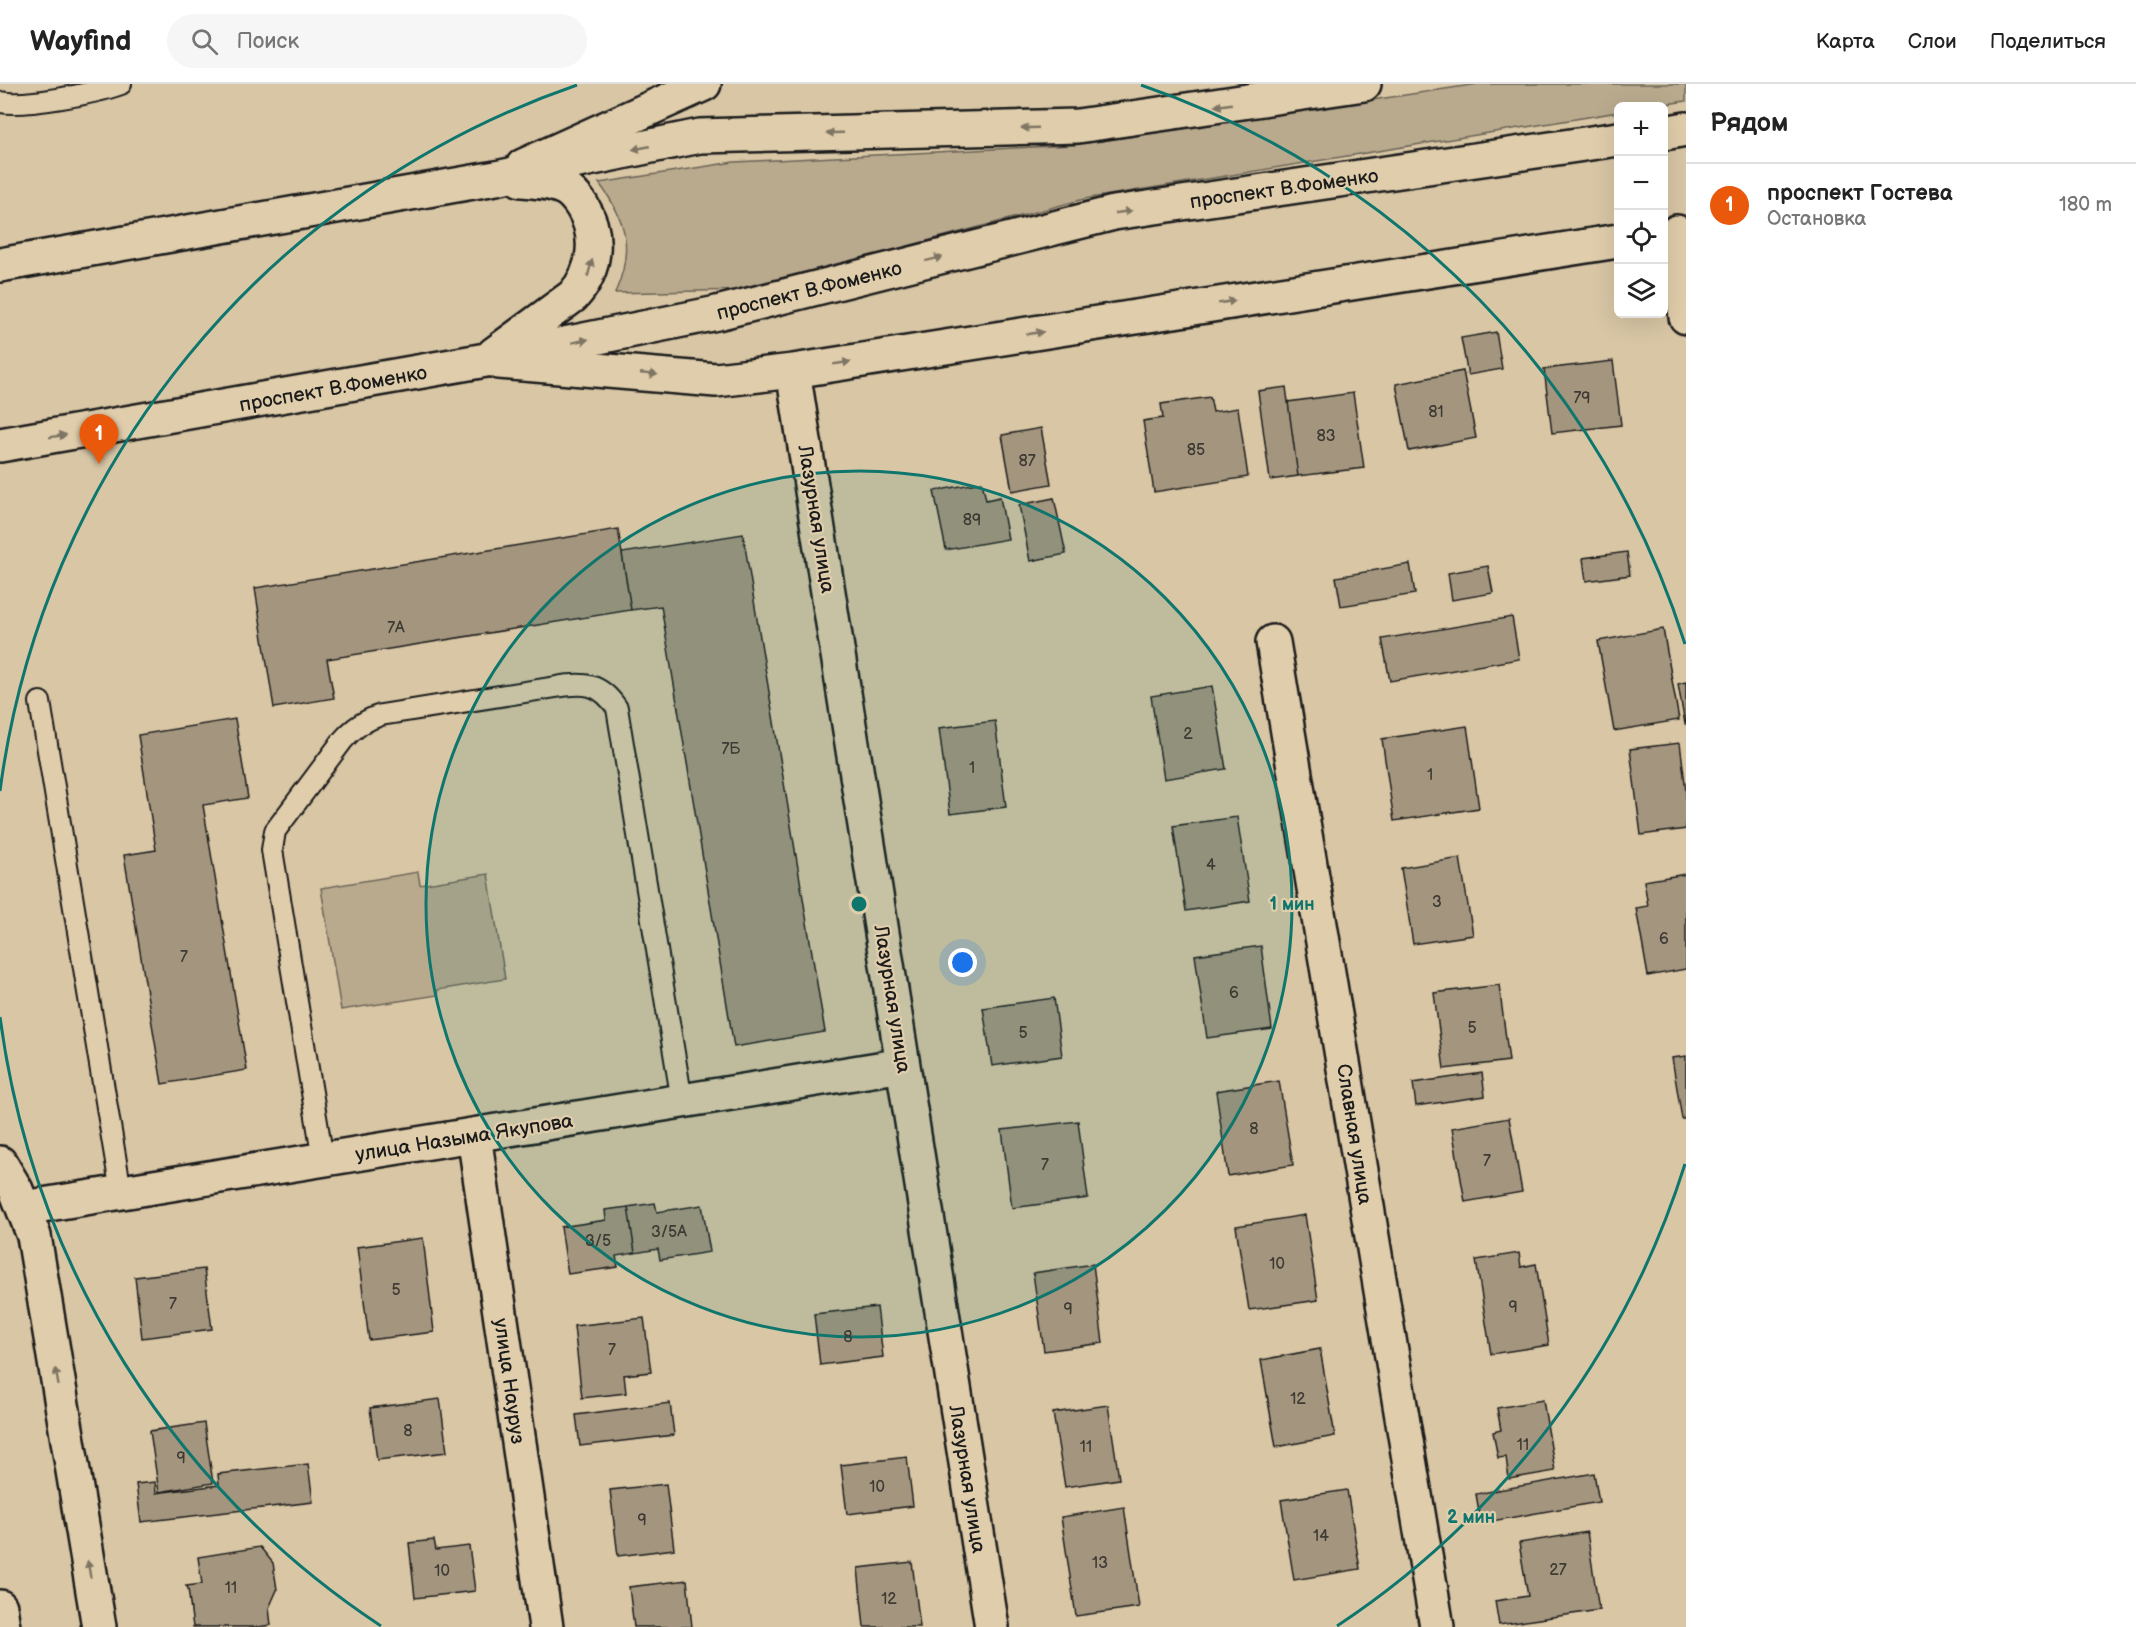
<!DOCTYPE html>
<html lang="ru">
<head>
<meta charset="utf-8">
<style>
  body { margin:0; font-family:"Balsamiq Sans",sans-serif; background:#f6f6f6; color:#222 }
  .controls { position:absolute; right:18px; top:18px; display:grid; overflow:hidden; border-radius:9px; box-shadow:0 6px 24px #0002 }
  .controls button { width:54px; height:54px; display:grid; place-items:center; padding:0; border:0; border-bottom:2px solid #e0e0e0; background:#fff; color:#222; font:30px sans-serif }
  .you { position:absolute; left:963px; top:879px; width:21px; height:21px; margin:-15px; border:4px solid #fff; border-radius:50%; background:#1a73e8; box-shadow:0 0 0 9px #1a73e833 }
  .badge { display:grid; place-items:center; width:39px; height:39px; border-radius:50%; background:#ea580c; color:#fff; font-size:20px; font-weight:700 }
  .pin { position:absolute; translate:-50% -50px; filter:drop-shadow(0 2px 3px #0008) }
  .pin::after { content:''; position:absolute; top:32px; width:21px; height:18px; background:inherit; clip-path:polygon(0 0,100% 0,50% 100%) }
  .list { margin:0; padding:0; list-style:none }
  h2 { display:flex; justify-content:space-between; align-items:center; height:78px; margin:0; padding:0 24px; font-size:26px }
  h2 small { font-size:20px; font-weight:400; color:#767676 }
  .list li { display:grid; grid-template-columns:39px 1fr auto; gap:18px; align-items:center; box-sizing:border-box; height:84px; padding:0 24px; border-top:2px solid #e0e0e0 }
  .list b { display:block; font-size:22px; white-space:nowrap }
  .list p { margin:0; font-size:20px; white-space:nowrap; color:#767676 }
  .list em { font-size:20px; font-style:normal; color:#767676 }
  .icon { flex:none; width:33px; height:33px; fill:none; stroke:currentColor; stroke-width:2; stroke-linecap:round; stroke-linejoin:round }
  .map { position:relative; flex:none; width:1686px; height:1543px; overflow:hidden }
  header { display:flex; align-items:center; gap:36px; box-sizing:border-box; height:84px; padding:0 30px; background:#fff; border-bottom:2px solid #e0e0e0 }
  header strong { font-size:28px }
  nav { display:flex; gap:33px; margin-inline-start:auto; font-size:21px }
  .search { width:420px; height:54px; background:#f6f6f6; display:flex; align-items:center; gap:15px; box-sizing:border-box; padding:0 21px; border-radius:33px; color:#767676; font-size:22px }
  main { display:flex }
  aside { flex:1; background:#fff }
  .map>svg:first-child { display:block }
  .green { fill:#b9aa8e; stroke:#6a6355; stroke-width:1.5 }
  .building { fill:#a4967e; stroke:#1c1c1c; stroke-width:1.5 }
  .lines { fill:none; stroke-linecap:round; stroke-linejoin:round }
  .lane-casing { stroke:#1c1c1c; stroke-width:24 }
  .street-casing { stroke:#1c1c1c; stroke-width:38 }
  .secondary-casing { stroke:#1c1c1c; stroke-width:38 }
  .lane { stroke:#e0cdab; stroke-width:20 }
  .street { stroke:#e0cdab; stroke-width:33 }
  .secondary { stroke:#e0cdab; stroke-width:33 }
  .oneway { fill:#7e7464 }
  .ring { fill:none; stroke:#0f766e; stroke-width:3 }
  .labels { text-anchor:middle; stroke-width:4.5; stroke-linejoin:round; paint-order:stroke }
  .number-label { font-size:16px; fill:#3e3a34 }
  .street-label { font-size:20px; fill:#1c1c1c; stroke:#e0cdab }
  .centre { fill:#0f766e; stroke:#e0cdab; stroke-width:3 }
  .ring-label { font-size:18px; text-anchor:middle; font-weight:bold; fill:#0f766e; stroke:#e0cdab; stroke-width:4.5; stroke-linejoin:round; paint-order:stroke }
</style>
</head>
<body>
<header>
<strong>Wayfind</strong>
<div class="search"><svg class="icon" aria-label="search" viewBox="0 0 24 24"><circle cx="10" cy="10" r="6"/><path d="M15 15l6 6"/></svg>Поиск</div>
<nav><a>Карта</a><a>Слои</a><a>Поделиться</a></nav>
</header>
<main>
<div class="map">
<svg width="1686" height="1543" viewBox="0 0 1686 1543">
  <rect width="100%" height="100%" fill="#d8c6a5"/>
  <filter id="ink" filterUnits="userSpaceOnUse"><feTurbulence type="fractalNoise" baseFrequency=".0167" numOctaves="2"/><feDisplacementMap in="SourceGraphic" scale="12" xChannelSelector="R" yChannelSelector="G"/><feConvolveMatrix kernelMatrix="1 2 1 2 8 2 1 2 1" color-interpolation-filters="sRGB"/></filter>
  <g filter="url(#ink)">
    <path class="green" d="M1478,0h208v17l-33,5h-35v6l-534,87 -342,91 -127,3c19,-43 12,-73 -16,-110l135,-21 340,-17z
      M418,788l2,13 68,-11 17,105 -68,11 1,5 -97,15 -20,-122z"/>
    <path class="building" d="M1496,248l6,37 -34,6 -7,-37z
      M1613,277l8,64 -69,8 -8,-64z
      M1463,287l13,67 -67,13 -13,-67z
      M1286,303l12,89 -28,4 -12,-89z
      M1353,309l11,75 -66,8 -10,-74z
      M1210,313l3,15 25,-4 10,69 -94,15 -11,-71 20,-3 -2,-14z
      M1041,344l10,56 -39,7 -10,-56z
      M982,398l4,18 14,-3 8,42 -62,11 -12,-59z
      M1054,414l12,56 -36,7 -11,-56z
      M618,445l13,81 -304,49 7,39 -60,10 -19,-120z
      M743,450l82,498 -91,15 -73,-441 -30,4 -9,-57z
      M1627,468l3,23 -44,6 -3,-23z
      M1410,480l5,30 -74,12 -5,-29z
      M1488,482l5,27 -41,7 -4,-27z
      M1512,533l7,42 -129,22 -8,-42z
      M1663,545l16,91 -65,11 -16,-90z
      M1686,598v42h-1l-7,-40z
      M1212,602l14,83 -62,10 -13,-83z
      M235,635l13,79 -45,7 44,265 -85,14 -38,-229 32,-5 -18,-115z
      M995,637l11,86 -56,7 -11,-86z
      M1467,642l12,82 -85,13 -12,-82z
      M1680,659l6,48v38l-45,6 -11,-86z
      M1237,733l13,84 -64,10 -13,-85z
      M1460,774l13,77 -60,9 -12,-76z
      M1686,790v95l-38,7 -12,-68 12,-2 -4,-25z
      M1261,862l11,83 -65,9 -12,-83z
      M1499,901l10,76 -65,8 -10,-76z
      M1054,914l8,58 -70,10 -9,-58z
      M1686,972v63h-4l-10,-61z
      M1482,989l3,23 -69,10 -3,-23z
      M1279,997l14,84 -65,11 -12,-85z
      M1509,1034l13,74 -57,10 -13,-74z
      M1078,1037l10,77 -76,10 -10,-78z
      M655,1119l2,9 45,-7 8,47 -50,8 -2,-11 -23,4 -7,-46z
      M628,1123l7,46 -19,3 2,11 -50,7 -7,-47 45,-7 -1,-10z
      M1305,1131l13,85 -69,10 -13,-84z
      M423,1154l11,94 -65,8 -12,-93z
      M1519,1169l2,14 15,-3 13,81 -58,9 -15,-94z
      M1093,1180l10,79 -59,8 -11,-78z
      M204,1185l8,60 -70,9 -7,-61z
      M877,1223l6,50 -63,8 -6,-51z
      M644,1234l7,54 -27,3 2,18 -44,5 -8,-72z
      M1320,1265l15,87 -59,11 -15,-87z
      M440,1315l7,53 -70,8 -7,-52z
      M1543,1316l12,71 -46,8 -3,-22 -8,1 -5,-26 8,-2 -4,-22z
      M670,1319l4,32 -94,11 -4,-31z
      M1108,1321l11,74 -54,8 -12,-74z
      M204,1339l9,60 -54,9 -9,-61z
      M907,1373l6,49 -66,8 -6,-49z
      M308,1380l5,38 -172,20 -5,-38 19,-2 1,11 63,-8 -1,-11z
      M1594,1389l5,29 -118,21 -5,-29z
      M666,1400l8,65 -56,7 -8,-66z
      M1347,1406l13,79 -66,11 -13,-80z
      M1124,1423l15,100 -63,9 -15,-99z
      M1587,1448l12,78 -100,15 -4,-24 33,-5 -9,-53z
      M434,1456l2,10 33,-4 6,45 -60,7 -6,-55z
      M260,1463l13,16 4,27 -8,18 2,17 -13,2h-65l-5,-39 -2,-2 16,-2 -4,-27z
      M912,1478l8,65h-56l-6,-59z
      M687,1496l5,47h-58l-5,-40z"/>
    <g class="lines">
      <g class="lane-casing">
        <path id="lane" d="M0,18c26,5 96,-9 121,-18
          M40,618l81,490
          M323,1075l-51,-309 3,-19 68,-91c11,-13 22,-20 38,-25l175,-28c29,-5 44,-4 61,21l65,393"/>
      </g>
      <g class="street-casing">
        <path id="street" d="M523,82l181,-82
          M1677,148l9,85
          M499,278l217,18 77,-9 825,-130
          M793,287l199,1256
          M1273,558l164,985
          M474,1051l72,492
          M0,1079l16,27 18,46 65,391
          M24,1124l879,-143"/>
      </g>
      <g class="secondary-casing">
        <path id="secondary" d="M1664,49l22,-4
          M0,181l496,-87 204,-42 378,-10 286,-42
          M494,270l79,-58c23,-25 27,-61 9,-90 -4,-6 -9,-13 -16,-17 -14,-8 -29,-7 -45,-9
          M0,361l486,-85 231,-47 397,-100 504,-74
          M0,1523l3,20"/>
      </g>
      <use href="#lane" class="lane"/>
      <use href="#street" class="street"/>
      <use href="#secondary" class="secondary"/>
    </g>
    <defs><path id="oneway-solid" d="M-6-.8H1V-3.2L6.5 0L1 3.2V.8H-6Z" transform="scale(1.5)"/></defs>
    <g class="oneway">
      <use href="#oneway-solid" transform="translate(1223 21) rotate(172)"/>
      <use href="#oneway-solid" transform="translate(1030 44) rotate(178)"/>
      <use href="#oneway-solid" transform="translate(835 49) rotate(178)"/>
      <use href="#oneway-solid" transform="translate(641 64) rotate(169)"/>
      <use href="#oneway-solid" transform="translate(1123 128) rotate(-9)"/>
      <use href="#oneway-solid" transform="translate(934 175) rotate(-14)"/>
      <use href="#oneway-solid" transform="translate(590 184) rotate(-75)"/>
      <use href="#oneway-solid" transform="translate(1227 218) rotate(-9)"/>
      <use href="#oneway-solid" transform="translate(1035 249) rotate(-9)"/>
      <use href="#oneway-solid" transform="translate(580 257) rotate(-12)"/>
      <use href="#oneway-solid" transform="translate(842 279) rotate(-9)"/>
      <use href="#oneway-solid" transform="translate(649 290) rotate(5)"/>
      <use href="#oneway-solid" transform="translate(58 352) rotate(-9)"/>
      <use href="#oneway-solid" transform="translate(57 1293) rotate(-100)"/>
      <use href="#oneway-solid" transform="translate(89 1485) rotate(-100)"/>
    </g>
  </g>
  <circle cx="859" cy="820" r="433" fill="#0f766e" fill-opacity=".12"/>
  <g class="ring">
    <circle cx="859" cy="820" r="433"/>
    <path d="M1685 1080A866 866 0 0 1 1337 1542M381 1542A866 866 0 0 1 0 933M0 707A866 866 0 0 1 577 1M1141 1A866 866 0 0 1 1685 560"/>
  </g>
  <g class="labels">
    <g class="number-label">
      <text x="1582" y="319">79</text>
      <text x="1436" y="333">81</text>
      <text x="1326" y="357">83</text>
      <text x="1196" y="371">85</text>
      <text x="1027" y="382">87</text>
      <text x="972" y="441">89</text>
      <text x="396" y="549">7А</text>
      <text x="1188" y="655">2</text>
      <text x="731" y="670">7Б</text>
      <text x="972" y="689">1</text>
      <text x="1430" y="696">1</text>
      <text x="1211" y="786">4</text>
      <text x="1437" y="823">3</text>
      <text x="1664" y="860">6</text>
      <text x="184" y="878">7</text>
      <text x="1234" y="914">6</text>
      <text x="1472" y="949">5</text>
      <text x="1023" y="954">5</text>
      <text x="1254" y="1050">8</text>
      <text x="1487" y="1082">7</text>
      <text x="1045" y="1086">7</text>
      <text x="669" y="1153">3/5А</text>
      <text x="598" y="1162">3/5</text>
      <text x="1277" y="1185">10</text>
      <text x="396" y="1211">5</text>
      <text x="173" y="1225">7</text>
      <text x="1513" y="1228">9</text>
      <text x="1068" y="1230">9</text>
      <text x="848" y="1258">8</text>
      <text x="612" y="1271">7</text>
      <text x="1298" y="1320">12</text>
      <text x="408" y="1352">8</text>
      <text x="1523" y="1366">11</text>
      <text x="1086" y="1368">11</text>
      <text x="181" y="1379">9</text>
      <text x="877" y="1408">10</text>
      <text x="642" y="1441">9</text>
      <text x="1321" y="1457">14</text>
      <text x="1100" y="1484">13</text>
      <text x="1558" y="1491">27</text>
      <text x="442" y="1492">10</text>
      <text x="231" y="1509">11</text>
      <text x="889" y="1520">12</text>
    </g>
    <g class="street-label">
      <text transform="translate(1284 104) rotate(-8)" y="7">проспект В.Фоменко</text>
      <text transform="translate(809 206) rotate(-14)" y="7">проспект В.Фоменко</text>
      <text transform="translate(333 304) rotate(-10)" y="7">проспект В.Фоменко</text>
      <text transform="translate(817 435) rotate(81)" y="7">Лазурная улица</text>
      <text transform="translate(893 915) rotate(81)" y="7">Лазурная улица</text>
      <text transform="translate(1355 1050) rotate(81)" y="7">Славная улица</text>
      <text transform="translate(464 1053) rotate(-9)" y="7">улица Назыма Якупова</text>
      <text transform="translate(510 1297) rotate(82)" y="7">улица Науруз</text>
      <text transform="translate(968 1395) rotate(81)" y="7">Лазурная улица</text>
    </g>
  </g>
  <circle cx="859" cy="820" r="9" class="centre"/>
  <g class="ring-label">
    <text x="1292" y="826">1 мин</text>
    <text x="1471" y="1439">2 мин</text>
  </g>
</svg>
<div class="controls">
<button>+</button>
<button>−</button>
<button><svg class="icon" aria-label="locate" viewBox="0 0 24 24"><circle cx="12" cy="12" r="6"/><path d="M12 2v4M12 18v4M2 12h4M18 12h4"/></svg></button>
<button><svg class="icon" aria-label="layers" viewBox="0 0 24 24"><path d="M12 4l9 5-9 5-9-5zM3 14l9 5 9-5"/></svg></button>
</div>
<div class="you"></div>
<div class="pin badge" style="left:99px;top:380px">1</div>
</div>
<aside>
<h2>Рядом<small></small></h2>
<ul class="list">
<li><span class="badge">1</span><div><b>проспект Гостева</b><p>Остановка</p></div><em>180 m</em></li>
</ul>
</aside>
</main>
</body>
</html>
